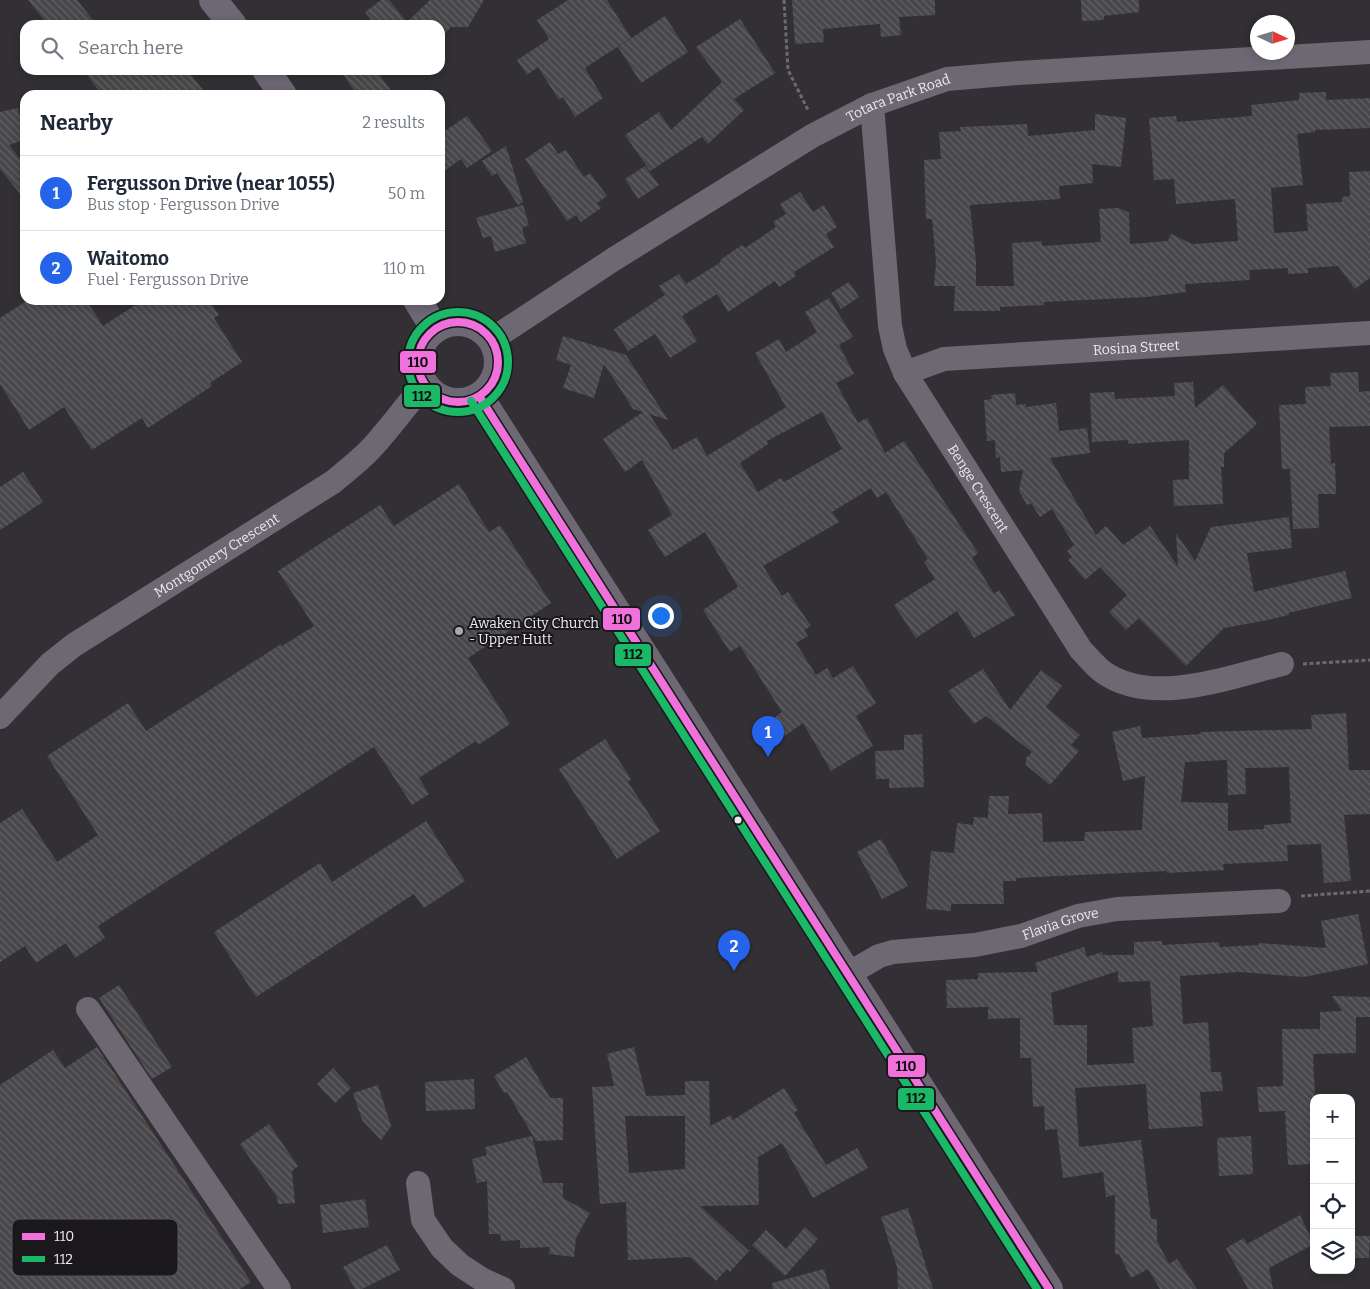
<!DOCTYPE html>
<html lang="en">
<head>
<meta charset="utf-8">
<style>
  body { margin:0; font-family:Bitter,serif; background:#f2f2f3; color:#1f2937 }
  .controls { position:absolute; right:15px; bottom:15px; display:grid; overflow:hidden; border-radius:10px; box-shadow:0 2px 8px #0003 }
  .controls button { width:45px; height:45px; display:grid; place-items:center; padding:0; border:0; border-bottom:1px solid #e0e1e3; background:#fff; color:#1f2937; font:25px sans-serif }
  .compass { position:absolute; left:1250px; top:15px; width:45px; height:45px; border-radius:50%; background:#fff; box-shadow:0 2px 8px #0003; rotate:94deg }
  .you { position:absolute; left:660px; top:615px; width:18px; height:18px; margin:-12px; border:4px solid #fff; border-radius:50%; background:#1a73e8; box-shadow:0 0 0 8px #1a73e833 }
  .badge { display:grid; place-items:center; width:32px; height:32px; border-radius:50%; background:#2563eb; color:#fff; font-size:16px; font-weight:700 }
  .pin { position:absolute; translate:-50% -41px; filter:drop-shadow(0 1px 2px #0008) }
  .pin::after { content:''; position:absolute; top:26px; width:18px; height:15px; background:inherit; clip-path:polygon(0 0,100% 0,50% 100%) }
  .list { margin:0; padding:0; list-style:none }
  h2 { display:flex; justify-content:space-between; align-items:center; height:65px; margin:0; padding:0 20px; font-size:21px }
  h2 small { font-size:16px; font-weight:400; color:#747a83 }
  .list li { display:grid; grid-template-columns:32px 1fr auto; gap:15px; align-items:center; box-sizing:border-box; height:75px; padding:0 20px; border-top:1px solid #e0e1e3 }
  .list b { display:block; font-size:19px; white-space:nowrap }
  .list p { margin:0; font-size:16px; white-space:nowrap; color:#747a83 }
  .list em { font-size:16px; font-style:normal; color:#747a83 }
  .icon { flex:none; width:28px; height:28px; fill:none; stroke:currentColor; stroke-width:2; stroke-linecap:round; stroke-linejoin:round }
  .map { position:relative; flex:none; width:1370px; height:1289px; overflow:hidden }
  .search { position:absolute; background:#fff; box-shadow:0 2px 8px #0003; left:20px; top:20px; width:425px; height:55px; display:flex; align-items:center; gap:12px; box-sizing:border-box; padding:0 18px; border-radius:15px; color:#747a83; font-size:19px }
  .panel { position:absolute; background:#fff; box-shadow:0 2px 8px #0003; left:20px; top:90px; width:425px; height:215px; border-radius:15px }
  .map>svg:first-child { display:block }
  .building { fill:url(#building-back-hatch); fill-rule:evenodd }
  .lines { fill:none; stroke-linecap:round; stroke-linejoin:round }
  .path { stroke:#6d6970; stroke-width:3; stroke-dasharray:4 2.5; stroke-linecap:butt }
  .minor { stroke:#6e6872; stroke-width:24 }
  .major { stroke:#6e6774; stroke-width:28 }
  .bus-1-casing { stroke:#1a181b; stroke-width:11 }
  .bus-2-casing { stroke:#1a181b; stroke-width:11 }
  .bus-1 { stroke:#f071db; stroke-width:8 }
  .bus-2 { stroke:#1ab867; stroke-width:8 }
  .poi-dot { fill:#aba8ad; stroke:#1a181b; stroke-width:2 }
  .bus-dot { fill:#ebe9ed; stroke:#1a181b; stroke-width:2 }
  .labels { text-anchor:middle; stroke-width:4; stroke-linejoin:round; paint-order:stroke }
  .street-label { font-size:14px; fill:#ebe9ed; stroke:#1a181b }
  .poi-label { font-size:14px; fill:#ebe9ed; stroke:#1a181b; text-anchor:start }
  .key { fill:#1a181b; stroke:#59575a; stroke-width:1 }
  .key-label { font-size:14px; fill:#ebe9ed }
  .line-badge { stroke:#1a181b; stroke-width:2 }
  .pale-badge-label { font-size:14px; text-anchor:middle; font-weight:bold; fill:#111 }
</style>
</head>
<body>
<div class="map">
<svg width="1370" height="1289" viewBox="0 0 1370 1289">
  <defs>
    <pattern id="building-back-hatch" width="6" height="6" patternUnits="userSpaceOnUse" patternTransform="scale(1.25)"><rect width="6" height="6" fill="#48474a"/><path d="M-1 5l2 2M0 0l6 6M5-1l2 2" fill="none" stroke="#636264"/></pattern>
  </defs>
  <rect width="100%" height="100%" fill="#333035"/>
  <path class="building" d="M28,0h49l20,25h-49z
    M381,0h8l18,22 23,-22h54l-16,27h-17l-9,9 -2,-11h-65l-10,-13z
    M568,0h39l24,38 -46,30 18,30 -28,19 -12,-20 -4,3 -21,-33 -11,8 -10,-15 32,-21 -12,-19z
    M792,0h143v15l-36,2 2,18 -20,2 -1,-13 -57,5 1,13 -29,2z
    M1081,0h58v12l-35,4v4l-22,1z
    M665,16l23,36 -47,31 -23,-36z
    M740,19l35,54 -41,26 10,11 -36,34 -6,-7 -52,34 -25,-36 34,-23 12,18 51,-48 -26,-35z
    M83,70h104l20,25h-105z
    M340,70h36l18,25h-37z
    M1326,92v8l44,-2v30l-55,2v2l-18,2 6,51 -32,3 3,45 34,-2 -2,-27 36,-2v-5l8,-1 -1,-24 21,-1v107l-15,11 -17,-23 -30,2v5l-20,1v-6l-39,2 1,10 -65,4 1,8 -39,5 -103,5v3l-44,2v4h-46l1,-25h-21l2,-24 -4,-43h-6l-2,-59 17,-1 -2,-27 22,-1 -1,-4 67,-3 1,12 67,-6v-16l31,4 -5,49 -29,-3 1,19 -34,3 1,13 -90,6 6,57v24h38l-2,-43 30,-2v5l59,-4 -2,-33 20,-1 10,5 1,31 38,-3 3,-7 21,10 46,-3 -3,-42 -59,5 -2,-25 -20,1 -5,-62 27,-2 1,6 75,-6 -1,-11 48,-5v-7z
    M18,108l7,32 -16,5 16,20v35l-25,-31v-57z
    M467,116l25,35 -25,17 -6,-9 -21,15v-40z
    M550,142l8,12 8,-4 18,27 6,-4 17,23 -10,7 4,5 -20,14 -5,-7 -9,6 -42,-62z
    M506,146l17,56 -5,3 -21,-32 -5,3 -10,-15z
    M645,166l14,19 -21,14 -13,-20z
    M800,192l13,20 11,-7 13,22 -11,7 8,13 -40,25 2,4 -17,11 -4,-6 -47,31 -11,-18 -35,22 15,25 -27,17 -15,-24 -27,17 -14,-22 51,-34 -6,-9 20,-12 7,10 35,-22 -1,-2 22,-15 3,3 31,-21 -3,-5 13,-8 -6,-10z
    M523,205l6,20 -7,3 4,15 -31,9 -4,-16 -8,2 -7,-20z
    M849,282l10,15 -18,12 -10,-16z
    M829,298l24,39 -14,8 15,29 -18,9 22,40 9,-5 18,35 19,-12 74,112 -6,5 22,36 5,-4 16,25 -41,23 -17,-27 -41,27 -22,-33 41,-26 -11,-17 4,-3 -42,-67 -9,6 -6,-10 -39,24 7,10 -76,44 19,30 6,-4 23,34 -7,4 4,6 -12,7 20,32 11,-7 6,10 20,-12 23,37 -20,13 17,30 -42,25 -28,-48 -27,19 -11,-17 17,-13 -42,-66 -10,6 -27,-42 35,-23 -33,-55 -40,25 -17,-27 24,-15 -30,-55 -17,12 -22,-33 40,-27 -10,-3 -29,-45 -10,34 -31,-10 8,-23 -15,-5 7,-24 63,19 42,65 -19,-6 24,36 24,-13 10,19 79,-49 -31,-54 24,-14 7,13 31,-20 -12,-20zM822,412l20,37 -58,33 -3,-4 -23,14 -18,-29 28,-19 -1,-3z
    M28,300h58l17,26 40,-26h66l10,15 -5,3 28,44 -32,21 2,3 -64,42 -6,-10 -50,32 -28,-43 -35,23 -29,-46v-66z
    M1358,372l1,20 11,-1v35l-41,1 2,37 4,-1 1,31h-18l1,34 -26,1 -3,-60h-8l-3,-64 27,-1 -1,-17 26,-1 -1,-13z
    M1193,382l2,26 28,-23 34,39 -33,29v14h-3l2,37 -49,2 -1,-26 16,-1v-39l-61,4v-4l-36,2 -2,-49 24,-1 1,7 60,-3 -1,-13z
    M1015,393l1,12 10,-1v3l30,-4 3,28 28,-3 3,25 -40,5 46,77 10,-9 17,19 27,-19 28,41 -2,-34 19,28 16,-34 78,-10 3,31 -45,5 7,39 91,-21 7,27 -64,15 1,2 -21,5 -44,8 -38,38 -47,-48 -13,12 -17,-18 18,-17 -27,-28 -15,13 -17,-20 4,-3 -5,-6 7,-6 -22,-36 -12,8 -9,-14 -4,2 -8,-14 4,-21 -22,2 -1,-15 -4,1 -1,-18 -8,1 -3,-41 8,-1 -1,-4z
    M23,472l20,30 -43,28v-43z
    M459,484l30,48 11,-7 51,78 -83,55 42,66 -32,21 -2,-4 -57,37 10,16 -17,11 -38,-58 -276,179 7,12 -30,20 -9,-15 -30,20 -11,-17 -25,16v-139l22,-14 35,53 41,-27 -51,-79 81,-53 18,28 135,-87 1,2 32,-20 -36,-55 102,-66 14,21z
    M983,669l27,41 31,-40 21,16 -16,21 34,28 -9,10 8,6 -29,34 -24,-20v-7l6,-6 -46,-36 -12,8 -26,-33z
    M1346,713l3,57h21v44l-26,1 7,66 -27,2 -3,-39 -34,1 1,16 -65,3 1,6 -57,3v-2l-151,7v3h-13l1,23h-53v7l-25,-2 5,-58 23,2 3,-30 16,2 1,-8 14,1 1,-22h20l-1,18 34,-1 1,29 41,-1 1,-9 57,-2 3,-54 -22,5 -11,-49 28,-6 2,12 59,-4 -1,-2 112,-3 -1,-14zM1227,760l1,35 18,-1 -1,-26 44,-1 2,56 -27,2v4l-36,2v-28l-47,-1 4,-40z
    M922,734l2,53 -35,1v-9h-13l-1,-28 29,-1v-15z
    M605,739l26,40 -3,3 32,49 -43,28 -58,-90z
    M426,821l39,60 -41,27 -10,-14 -158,103 -42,-65 106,-69 12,19z
    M881,839l27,47 -26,13 -25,-47z
    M1358,914l10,50 -64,13 -65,-5 -59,4 3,48 25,-2 3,50h10l2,19 -23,1 3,34 -54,3 -3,-45 -71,4 4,59 62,-7 10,79h6v22l12,23 8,-5 20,30h-37l-12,-20 -17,9 -12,-24h-4v-59l-9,2 -3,-25 -40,6 -6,-49 -12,1 -1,-24 -11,1 -2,-49h-11v-40l-32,1v-12l-41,1 -1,-28 32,-1v-6l60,-1 -3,-9 49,-16 3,10 15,-5 1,3h31v-13l28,-1v4l57,-3 1,5 39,-2v-2l67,5 -5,-27zM1118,971v11l32,-1 3,45 -21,2 2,35 -47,2v-40h-33l-3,-32z
    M119,985l53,82 -20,12 -53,-81z
    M1332,996l38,1v20h-14v36l-43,1 2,44 -1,66 -26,1 -3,-54 -26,1 -2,-25 26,-1 -1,-57h38v-17l22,-1z
    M97,1047l154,235 -11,7h-240v-204l53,-35 12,18z
    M634,1047l12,49 39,-1v-14h24l1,45 21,-11 2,5 51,-32 14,22 -4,3 32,52 31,-17 11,20 -55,30 -31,-55 -24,14 1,48 -59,1 49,45 -19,21 -3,-3 -11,12 -26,-24 -62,3 -2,-58 -26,2 -8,-117 22,-1 -7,-32zM625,1116h60v53l-56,4z
    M526,1057l24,41h13v42l-27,1 -29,-49 -3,1 -10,-17z
    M333,1068l18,20 -16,15 -18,-19z
    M474,1079l1,30 -49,2 -1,-29z
    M378,1085l13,41 -10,14 -19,-20 -9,-27z
    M269,1124l29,42 -6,5 3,32 -17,1 -1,-7 -37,-53z
    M532,1136l11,47h20v15l27,15 -14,25 -2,19 -25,-3 1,-7 -30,1v-8l-19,1 -1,-7h-11l-2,-53 -10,2 -5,-24 15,-4 -2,-8z
    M1251,1136l2,38 -34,2 -2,-38z
    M365,1199l4,28 -46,6 -3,-28z
    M908,1208l25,81h-35l-1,-22 -16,-50z
    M1300,1215l14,29 -45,24 4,21h-25l-22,-41 18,-10 3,6z
    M805,1227l13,12 -33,37 -33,-31 14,-15 20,19z
    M1351,1236h19l-1,22h-18z
    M387,1245l13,25 -38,19h-7l-12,-22z
    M824,1269l6,20h-57l-1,-6z"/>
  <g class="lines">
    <path class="path" d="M784,0l4,70 21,42
      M1303,664l67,-4
      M1301,896l69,-5"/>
    <g class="minor">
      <path id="s1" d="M872,105l18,221 5,23 10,24 176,277c7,7 14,16 22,22 49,35 126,5 179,-8"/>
      <path id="s2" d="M491,340l123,-81 198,-123 60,-31 49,-17 26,-9 71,-6 352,-21"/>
      <path id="s3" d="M905,373l39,-14 426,-26"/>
      <path id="s4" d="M0,717l50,-53 24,-19 259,-163c17,-14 35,-28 49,-46 15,-17 27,-35 43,-51"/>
      <path id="s5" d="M848,974l31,-18 14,-4 82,-7 46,-9 57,-20 39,-7 162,-8"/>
      <path d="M88,1009l191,280"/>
      <path d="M418,1183l5,37 19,28 18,17 23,15 20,9"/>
    </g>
    <path class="major" d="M213,0l20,25
      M266,70l17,25
      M417,300l18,29
      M418 362a40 40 0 1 1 80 0a40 40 0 1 1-80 0Z
      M479,396l570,893"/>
    <g class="bus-1-casing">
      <path id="bus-1" d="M418 362a40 40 0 1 1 80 0a40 40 0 1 1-80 0Z
        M479,396l570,893"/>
    </g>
    <g class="bus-2-casing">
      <path id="bus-2" d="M408 362a50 50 0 1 1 100 0a50 50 0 1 1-100 0Z
        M471,401l566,888"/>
    </g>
    <use href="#bus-1" class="bus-1"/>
    <use href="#bus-2" class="bus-2"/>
  </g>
  <circle class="poi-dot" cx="459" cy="631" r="5"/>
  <circle class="bus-dot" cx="738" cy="820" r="4.5"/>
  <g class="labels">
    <g class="street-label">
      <text dy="5" stroke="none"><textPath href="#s2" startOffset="475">Totara Park Road</textPath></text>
      <text dy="5" stroke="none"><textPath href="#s3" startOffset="234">Rosina Street</textPath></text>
      <text dy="5" stroke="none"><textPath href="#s1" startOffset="408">Benge Crescent</textPath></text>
      <text dy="5" stroke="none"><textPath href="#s4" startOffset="272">Montgomery Crescent</textPath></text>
      <text dy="5" stroke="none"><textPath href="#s5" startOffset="221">Flavia Grove</textPath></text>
    </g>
    <g class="poi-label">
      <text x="469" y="628">Awaken City Church<tspan x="469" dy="16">- Upper Hutt</tspan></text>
    </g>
  </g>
  <rect x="12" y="1219" width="166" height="57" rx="8" class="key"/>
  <rect x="22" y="1233" width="23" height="7" fill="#f071db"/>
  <rect x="22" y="1256" width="23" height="6" fill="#1ab867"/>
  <g class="key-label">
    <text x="54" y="1241">110</text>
    <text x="54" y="1264">112</text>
  </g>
  <g class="line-badge">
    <rect x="399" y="350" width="38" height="24" rx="5" fill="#f071db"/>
    <rect x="403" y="384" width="38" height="24" rx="5" fill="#1ab867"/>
    <rect x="602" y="607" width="39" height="24" rx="5" fill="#f071db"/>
    <rect x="614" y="643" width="38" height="24" rx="5" fill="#1ab867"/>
    <rect x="887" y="1054" width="39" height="24" rx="5" fill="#f071db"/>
    <rect x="897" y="1087" width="38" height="24" rx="5" fill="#1ab867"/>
  </g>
  <g class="pale-badge-label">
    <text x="418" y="367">110</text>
    <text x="422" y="401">112</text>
    <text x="622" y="624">110</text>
    <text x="633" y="659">112</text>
    <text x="906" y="1071">110</text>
    <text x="916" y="1103">112</text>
  </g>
</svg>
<div class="controls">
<button>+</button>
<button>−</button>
<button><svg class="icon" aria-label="locate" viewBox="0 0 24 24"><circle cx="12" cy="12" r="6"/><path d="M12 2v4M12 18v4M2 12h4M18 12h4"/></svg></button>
<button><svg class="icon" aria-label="layers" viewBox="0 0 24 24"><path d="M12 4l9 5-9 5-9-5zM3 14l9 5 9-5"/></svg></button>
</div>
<svg class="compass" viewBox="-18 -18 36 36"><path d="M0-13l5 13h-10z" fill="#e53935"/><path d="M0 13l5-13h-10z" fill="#747a83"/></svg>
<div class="you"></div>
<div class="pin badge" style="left:768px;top:757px">1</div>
<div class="pin badge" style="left:734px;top:971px">2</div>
<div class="search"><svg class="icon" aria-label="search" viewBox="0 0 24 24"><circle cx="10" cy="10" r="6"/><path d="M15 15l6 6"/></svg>Search here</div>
<section class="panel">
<h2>Nearby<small>2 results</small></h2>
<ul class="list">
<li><span class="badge">1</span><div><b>Fergusson Drive (near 1055)</b><p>Bus stop · Fergusson Drive</p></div><em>50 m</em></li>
<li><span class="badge">2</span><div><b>Waitomo</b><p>Fuel · Fergusson Drive</p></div><em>110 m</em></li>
</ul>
</section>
</div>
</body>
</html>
